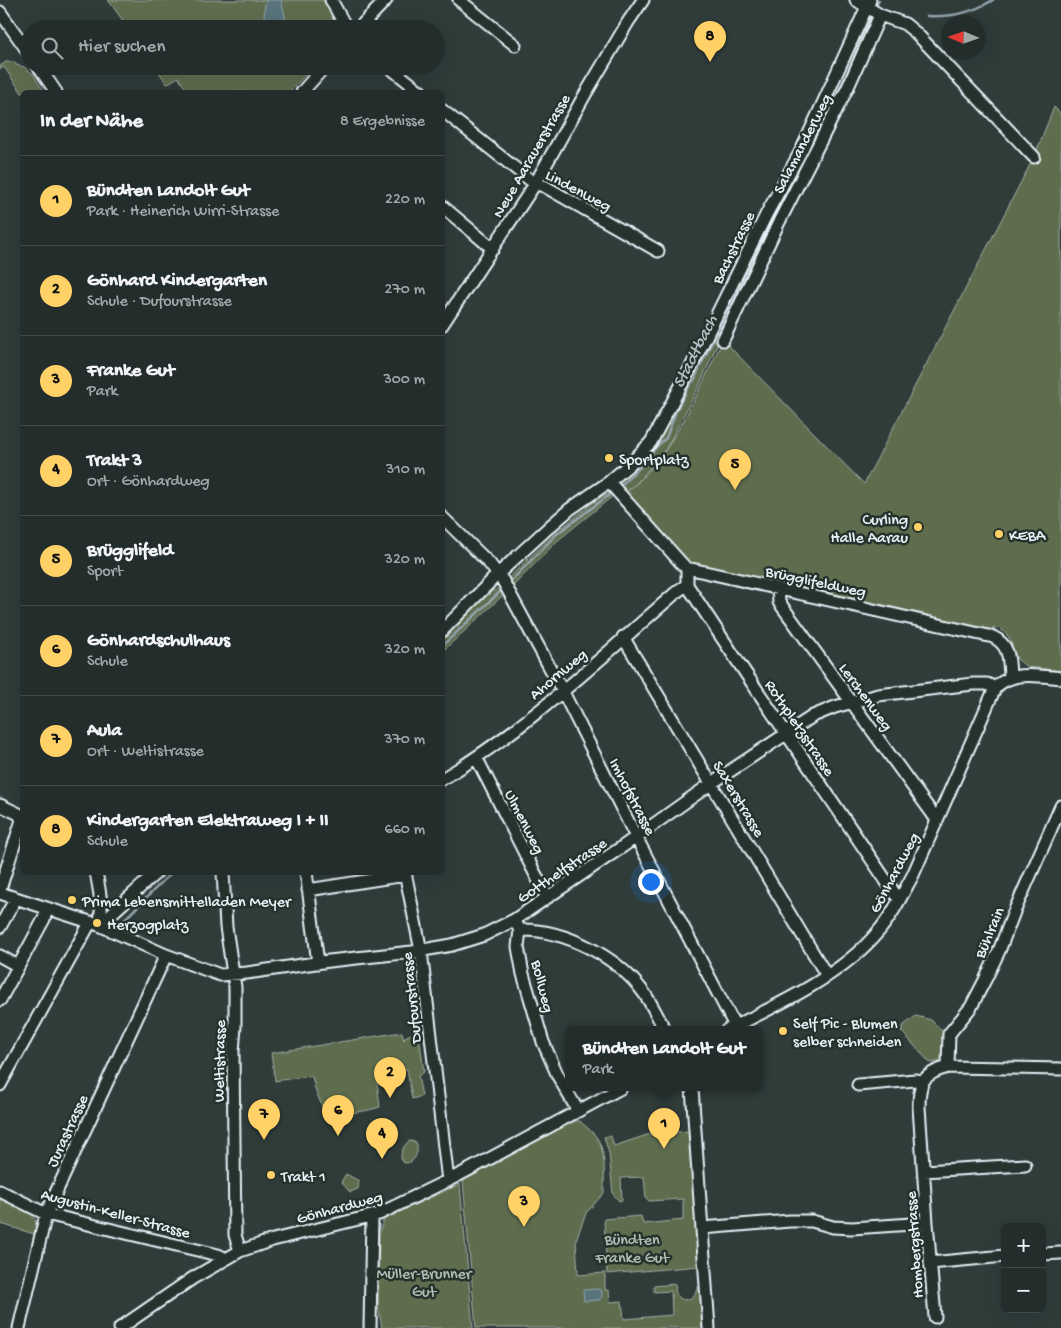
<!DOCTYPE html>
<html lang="de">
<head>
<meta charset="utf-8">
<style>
  body { margin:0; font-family:"Gochi Hand",sans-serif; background:#2b3534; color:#f1f3f6 }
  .controls { position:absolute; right:15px; bottom:15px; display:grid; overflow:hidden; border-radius:8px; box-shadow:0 5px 20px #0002 }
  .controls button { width:45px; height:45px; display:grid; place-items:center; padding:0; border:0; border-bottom:1px solid #404948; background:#232d2c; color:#f1f3f6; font:25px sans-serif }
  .compass { position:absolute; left:941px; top:15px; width:45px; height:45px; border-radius:50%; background:#232d2c; box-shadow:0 5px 20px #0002; rotate:272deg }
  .you { position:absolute; left:650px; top:881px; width:18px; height:18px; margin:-12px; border:4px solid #fff; border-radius:50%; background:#1a73e8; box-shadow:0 0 0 8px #1a73e833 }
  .badge { display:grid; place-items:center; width:32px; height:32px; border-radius:50%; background:#ffd166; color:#111; font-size:16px; font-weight:700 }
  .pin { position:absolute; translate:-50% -41px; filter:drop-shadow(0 1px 2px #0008) }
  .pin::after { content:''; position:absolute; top:26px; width:18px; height:15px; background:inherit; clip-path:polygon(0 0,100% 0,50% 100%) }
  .popup { position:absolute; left:565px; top:1026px; width:198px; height:65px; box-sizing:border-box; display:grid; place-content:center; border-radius:8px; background:#232d2c; filter:drop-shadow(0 1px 4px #0005); font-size:16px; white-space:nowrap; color:#a3a8a9 }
  .popup b { font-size:19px; color:#f1f3f6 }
  .popup::after { content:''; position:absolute; left:50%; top:100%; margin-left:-10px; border:10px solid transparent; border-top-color:#232d2c }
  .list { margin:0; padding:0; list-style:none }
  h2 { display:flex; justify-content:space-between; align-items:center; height:65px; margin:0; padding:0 20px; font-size:21px }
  h2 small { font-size:16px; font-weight:400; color:#a3a8a9 }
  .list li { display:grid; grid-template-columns:32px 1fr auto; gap:15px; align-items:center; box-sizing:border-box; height:90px; padding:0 20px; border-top:1px solid #404948 }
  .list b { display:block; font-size:19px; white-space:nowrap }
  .list p { margin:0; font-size:16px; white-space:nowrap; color:#a3a8a9 }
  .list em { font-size:16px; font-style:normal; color:#a3a8a9 }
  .icon { flex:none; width:28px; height:28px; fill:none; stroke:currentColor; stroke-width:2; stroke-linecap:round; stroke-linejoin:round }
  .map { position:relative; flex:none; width:1061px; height:1328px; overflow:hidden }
  .search { position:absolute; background:#232d2c; box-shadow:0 5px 20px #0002; left:20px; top:20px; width:425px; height:55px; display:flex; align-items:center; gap:12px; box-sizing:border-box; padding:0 18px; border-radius:28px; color:#a3a8a9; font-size:19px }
  .panel { position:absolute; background:#232d2c; box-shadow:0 5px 20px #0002; left:20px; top:90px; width:425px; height:785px; border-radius:8px }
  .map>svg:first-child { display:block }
  .green { fill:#5f6d4f; stroke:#a4afa4 }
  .water { fill:#59737c; stroke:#92a5ae }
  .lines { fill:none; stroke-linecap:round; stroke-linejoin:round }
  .stream { stroke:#92a5ae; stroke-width:2.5 }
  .minor-casing { stroke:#e8f1f8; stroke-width:15 }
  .minor { stroke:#26332d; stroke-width:11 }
  .poi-dot { fill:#ffd166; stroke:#26332d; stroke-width:2 }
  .labels { text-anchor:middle; stroke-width:5; stroke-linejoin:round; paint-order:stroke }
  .street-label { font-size:16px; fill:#e8f1f8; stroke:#26332d }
  .poi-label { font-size:16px; fill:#e8f1f8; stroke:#26332d; text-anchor:start }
  .park-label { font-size:16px; fill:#b1bcb4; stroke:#26332d }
  .water-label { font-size:18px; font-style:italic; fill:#afbfc6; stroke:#26332d }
</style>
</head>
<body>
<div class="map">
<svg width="1061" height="1328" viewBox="0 0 1061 1328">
  <rect width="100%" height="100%" fill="#2f3c3a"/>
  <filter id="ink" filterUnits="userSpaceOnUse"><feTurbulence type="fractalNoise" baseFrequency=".02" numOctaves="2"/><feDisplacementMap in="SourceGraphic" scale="10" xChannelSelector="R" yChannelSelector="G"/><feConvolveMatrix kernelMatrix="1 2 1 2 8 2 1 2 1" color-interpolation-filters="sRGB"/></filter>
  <g filter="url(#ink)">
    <path class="green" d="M108,0h223l16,29h-218z
      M6,62h9l1,3 8,2 9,7 11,18 -22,1 -18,-26 -4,2v-3z
      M155,66h159l-25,26h-101l-10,-15 -11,7z
      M1054,107l7,7v557l-34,-4 -10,-8 -8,-22 -10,-10 -18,6 -294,-65 -65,-72c51,-39 74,-101 101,-156l141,144 170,-327z
      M801,155l7,3 -71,145 -4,1 -3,-4z
      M727,307l4,7 -33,74 -32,61 -31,36 -11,7 -7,-9v-3l19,-17z
      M611,491l3,4 -57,46 -42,43 -72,67v-14l49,-46 4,-1 57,-55 42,-34z
      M916,1016l15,4 14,14 -1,24 -2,3 -12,2 -27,-30 -2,-2 3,-6z
      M402,1032l2,8 1,-3 6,-3 8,1 5,37 -6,4 4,20 -10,3 -5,-30 -31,4 4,34 -11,3 -42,7 -11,-25 -4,-15 -2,-1 -35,5 -4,-28z
      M574,1121h6c4,4 10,9 14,13 13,15 10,40 10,59l-18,20 -10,27 2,35 27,-2v17h4l1,12 12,-1 2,18 48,-4 -1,-24 -17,1v-6l21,-2c1,3 0,6 1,9 6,13 20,5 21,-5l5,-1 3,41h-229l-13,-147z
      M689,1131l11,135 -93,8 -3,-55 37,-3 2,8 40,-4v-21l-34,2 -3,-3 -2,-21 -23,1 1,22 -3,1 -6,-7 -4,-41 -5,-16 7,-1 3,10 36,-12z
      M409,1141l7,1c4,9 -2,25 -14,20 -3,-8 1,-16 7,-21z
      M346,1174l13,7 -1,8 -8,3 -9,-10z
      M460,1184l13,144h-91l-4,-23 1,-72 5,-14z
      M0,1195l31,17 5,10 -2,12 -33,-10z"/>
    <path class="water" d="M266,0h15l5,20 -13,9h-16c10,-8 6,-18 9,-29z
      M599,1289l3,3v5l-3,3 -15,1 -1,-11z"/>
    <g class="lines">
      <path class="stream" d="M875,8l4,-8
        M927,16c25,1 45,-3 66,-16
        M619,487l24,-23 15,-19 8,-7 10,-27 13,-25 6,-7 3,-8c44,-91 89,-183 137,-272 14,-27 24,-56 37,-84
        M508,584l49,-50 56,-42
        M442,646l61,-57
        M125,919l47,-47"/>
      <g class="minor-casing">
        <path id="minor" d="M331,0l16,29
          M459,0l56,45
          M856,0l24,15 25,9 11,9 118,124
          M0,12l29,41
          M358,29l28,-29
          M38,66l18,26
          M388,66l33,26
          M302,92l23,-26
          M442,110l93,74 9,2 114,65
          M442,206l51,43
          M442,325l93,-141 48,-86 45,-76 15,-22
          M723,340l56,-118 69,-135 32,-72
          M609,482l74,83 4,3 306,69c17,8 16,23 17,40
          M442,517l47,46 14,18 60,111 73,145 99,189
          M687,568v17l6,9c66,101 135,200 202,300l5,5
          M778,589l1,13 158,218
          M442,631l56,-57 50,-46 22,-19 39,-27 22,-19 20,-21 41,-77 75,-152 35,-64 68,-149
          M623,637l204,339
          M477,759l70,138
          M442,779c88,-52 160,-123 237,-189l8,-5
          M0,805l19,9 3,6 -22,69
          M96,872c3,17 8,37 3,53
          M223,872l3,55 9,60v40l-2,24 2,184 5,16
          M306,872l12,91
          M405,872l16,79 27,230
          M308,890l97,-15
          M0,893l99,32 67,30 54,20 27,-2 82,-12 83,-9 40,-7 32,-10 30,-15 108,-73 90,-64 101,-67 22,-9 43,-12 95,-11h14l8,4
          M514,920l6,10 -2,17 5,27 20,68 15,34 20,35
          M99,925l58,-53
          M0,927l16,-29
          M520,930c45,-1 98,27 124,63 8,11 14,25 21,37
          M0,956l18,10
          M0,1000l44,-81 3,-11
          M727,1030c49,-24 114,-54 150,-97 15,-17 25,-38 36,-58l82,-187c17,-18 44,-12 66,-10
          M948,1067l1,-33 22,-27 14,-27 14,-29 15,-39 47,-106
          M0,1085l90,-162
          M858,1085l57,-5 7,1
          M692,1088l17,240
          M924,1171l101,-6
          M0,1191l46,23 172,41 8,4
          M702,1228l88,-7h22l21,6 19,1 75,-5
          M1042,1254l19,-1
          M930,1263l75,-7
          M935,1317l-8,-94 -8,-116c0,-26 4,-33 29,-40l113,2
          M19,1328l27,-114 120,-259
          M120,1328l73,-50 47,-27 33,-11 106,-26 80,-39 162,-87
          M370,1328l2,-112"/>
      </g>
      <use href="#minor" class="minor"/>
    </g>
  </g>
  <g class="poi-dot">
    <circle cx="609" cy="458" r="5"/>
    <circle cx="918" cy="527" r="5"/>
    <circle cx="999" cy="534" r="5"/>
    <circle cx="72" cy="900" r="5"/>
    <circle cx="97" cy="923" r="5"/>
    <circle cx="783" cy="1031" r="5"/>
    <circle cx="271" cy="1175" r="5"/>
  </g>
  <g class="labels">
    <g class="street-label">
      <text transform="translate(801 143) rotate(-63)" y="6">Salamanderweg</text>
      <text transform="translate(530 155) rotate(-60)" y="6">Neue Aarauerstrasse</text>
      <text transform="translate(579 189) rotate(28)" y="6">Lindenweg</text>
      <text transform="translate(732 247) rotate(-64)" y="6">Bachstrasse</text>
      <text transform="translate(816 580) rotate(12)" y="6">Brügglifeldweg</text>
      <text transform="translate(557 673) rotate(-40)" y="6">Ahornweg</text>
      <text transform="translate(867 696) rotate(54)" y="6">Lerchenweg</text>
      <text transform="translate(801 727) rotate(56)" y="6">Rothpletzstrasse</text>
      <text transform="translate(634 796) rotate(63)" y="6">Imhofstrasse</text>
      <text transform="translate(740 798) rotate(59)" y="6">Saxerstrasse</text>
      <text transform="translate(526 821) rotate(63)" y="6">Ulmenweg</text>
      <text transform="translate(561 869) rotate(-34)" y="6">Gotthelfstrasse</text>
      <text transform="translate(893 872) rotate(-62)" y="6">Gönhardweg</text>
      <text transform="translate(988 932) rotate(-67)" y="6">Bühlrain</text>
      <text transform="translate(544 986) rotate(76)" y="6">Bollweg</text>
      <text transform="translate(410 998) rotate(-96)" y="6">Dufourstrasse</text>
      <text transform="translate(218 1061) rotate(-89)" y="6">Weltistrasse</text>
      <text transform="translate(66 1130) rotate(-65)" y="6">Jurastrasse</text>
      <text transform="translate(339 1206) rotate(-15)" y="6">Gönhardweg</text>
      <text transform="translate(116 1212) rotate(15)" y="6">Augustin-Keller-Strasse</text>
      <text transform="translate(913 1245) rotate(-94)" y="6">Hombergstrasse</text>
    </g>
    <g class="poi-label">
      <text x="619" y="464">Sportplatz</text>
      <text x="908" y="524" text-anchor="end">Curling<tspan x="908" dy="18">Halle Aarau</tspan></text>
      <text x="1009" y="540">KEBA</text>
      <text x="82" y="906">Prima Lebensmittelladen Meyer</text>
      <text x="107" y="929">Herzogplatz</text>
      <text x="793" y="1028">Self Pic - Blumen<tspan x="793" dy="18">selber schneiden</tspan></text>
      <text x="281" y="1181">Trakt 1</text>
    </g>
    <g class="park-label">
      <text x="632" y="1244">Bündten<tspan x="632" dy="18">Franke Gut</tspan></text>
      <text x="424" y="1278">Müller-Brunner<tspan x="424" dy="18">Gut</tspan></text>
    </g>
    <g class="water-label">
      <text transform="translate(694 351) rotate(-63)" y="6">Stadtbach</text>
    </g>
  </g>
</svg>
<div class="controls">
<button>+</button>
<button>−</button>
</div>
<svg class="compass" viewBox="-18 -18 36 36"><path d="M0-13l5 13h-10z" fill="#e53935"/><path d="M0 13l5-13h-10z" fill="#a3a8a9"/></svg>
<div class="you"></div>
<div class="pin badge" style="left:664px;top:1149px">1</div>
<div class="popup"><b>Bündten Landolt Gut</b>Park</div>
<div class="pin badge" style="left:390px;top:1098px">2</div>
<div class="pin badge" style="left:524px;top:1227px">3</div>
<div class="pin badge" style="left:382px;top:1159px">4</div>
<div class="pin badge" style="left:735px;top:490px">5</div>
<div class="pin badge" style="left:338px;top:1136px">6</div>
<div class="pin badge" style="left:264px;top:1140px">7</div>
<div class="pin badge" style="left:710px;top:62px">8</div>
<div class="search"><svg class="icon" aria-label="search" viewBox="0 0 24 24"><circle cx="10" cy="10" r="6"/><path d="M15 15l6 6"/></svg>Hier suchen</div>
<section class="panel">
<h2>In der Nähe<small>8 Ergebnisse</small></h2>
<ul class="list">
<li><span class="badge">1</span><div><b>Bündten Landolt Gut</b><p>Park · Heinerich Wirri-Strasse</p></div><em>220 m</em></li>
<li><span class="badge">2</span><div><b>Gönhard Kindergarten</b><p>Schule · Dufourstrasse</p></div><em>270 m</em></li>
<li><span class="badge">3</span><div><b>Franke Gut</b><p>Park</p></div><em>300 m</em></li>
<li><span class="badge">4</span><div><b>Trakt 3</b><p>Ort · Gönhardweg</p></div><em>310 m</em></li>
<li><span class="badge">5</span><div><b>Brügglifeld</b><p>Sport</p></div><em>320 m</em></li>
<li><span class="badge">6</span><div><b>Gönhardschulhaus</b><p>Schule</p></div><em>320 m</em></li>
<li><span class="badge">7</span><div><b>Aula</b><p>Ort · Weltistrasse</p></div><em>370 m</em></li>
<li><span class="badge">8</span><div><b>Kindergarten Elektraweg I + II</b><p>Schule</p></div><em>660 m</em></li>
</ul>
</section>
</div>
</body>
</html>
